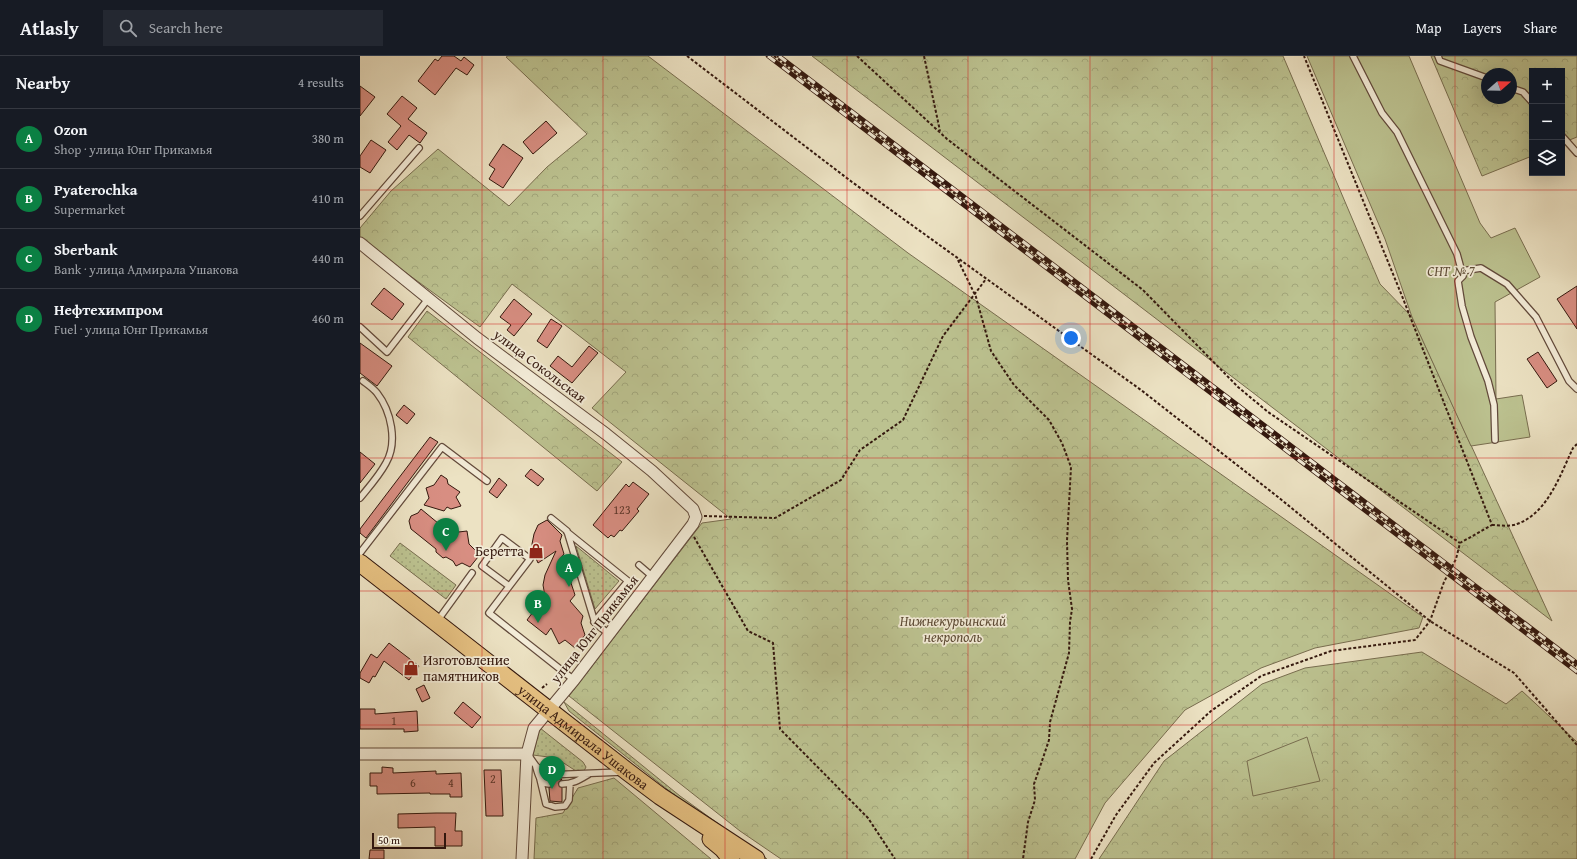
<!DOCTYPE html>
<html lang="en">
<head>
<meta charset="utf-8">
<style>
  body { margin:0; font-family:"Gentium Book Plus",serif; background:#242831; color:#f1f3f6 }
  .controls { position:absolute; right:12px; top:12px; display:grid; overflow:hidden; border-radius:0px; box-shadow:0 4px 16px #0002 }
  .controls button { width:36px; height:36px; display:grid; place-items:center; padding:0; border:0; border-bottom:1px solid #363941; background:#171b24; color:#f1f3f6; font:20px sans-serif }
  .compass { position:absolute; left:1121px; top:12px; width:36px; height:36px; border-radius:50%; background:#171b24; box-shadow:0 4px 16px #0002; rotate:70deg }
  .scale { position:absolute; left:12px; bottom:10px; width:74px; box-sizing:border-box; padding-left:4px; border:2px solid #34180e; border-top:0; font-size:11px; line-height:14px; white-space:nowrap; color:#34180e; -webkit-text-stroke:3px #f3ecd8; paint-order:stroke }
  .you { position:absolute; left:711px; top:282px; width:14px; height:14px; margin:-10px; border:3px solid #fff; border-radius:50%; background:#1a73e8; box-shadow:0 0 0 6px #1a73e833 }
  .badge { display:grid; place-items:center; width:26px; height:26px; border-radius:50%; background:#0b8043; color:#fff; font-size:13px; font-weight:700 }
  .pin { position:absolute; translate:-50% -33px; filter:drop-shadow(0 1px 2px #0008) }
  .pin::after { content:''; position:absolute; top:21px; width:14px; height:12px; background:inherit; clip-path:polygon(0 0,100% 0,50% 100%) }
  .list { margin:0; padding:0; list-style:none }
  h2 { display:flex; justify-content:space-between; align-items:center; height:52px; margin:0; padding:0 16px; font-size:17px }
  h2 small { font-size:13px; font-weight:400; color:#9ea1a6 }
  .list li { display:grid; grid-template-columns:26px 1fr auto; gap:12px; align-items:center; box-sizing:border-box; height:60px; padding:0 16px; border-top:1px solid #363941 }
  .list b { display:block; font-size:15px; white-space:nowrap }
  .list p { margin:0; font-size:13px; white-space:nowrap; color:#9ea1a6 }
  .list em { font-size:13px; font-style:normal; color:#9ea1a6 }
  .icon { flex:none; width:22px; height:22px; fill:none; stroke:currentColor; stroke-width:2; stroke-linecap:round; stroke-linejoin:round }
  .map { position:relative; flex:none; width:1217px; height:803px; overflow:hidden }
  header { display:flex; align-items:center; gap:24px; box-sizing:border-box; height:56px; padding:0 20px; background:#171b24; border-bottom:1px solid #363941 }
  header strong { font-size:19px }
  nav { display:flex; gap:22px; margin-inline-start:auto; font-size:14px }
  .search { width:280px; height:36px; background:#242831; display:flex; align-items:center; gap:10px; box-sizing:border-box; padding:0 14px; border-radius:0px; color:#9ea1a6; font-size:15px }
  main { display:flex }
  aside { flex:1; background:#171b24 }
  .map>svg:first-child { display:block }
  .grass { fill:url(#grass-dots); stroke:#786d4f }
  .forest { fill:url(#forest-crowns); stroke:#786d4f; fill-rule:evenodd }
  .green { fill:#bcc290; stroke:#786d4f }
  .building { fill:#d88e82; stroke:#34180e }
  .lines { fill:none; stroke-linecap:round; stroke-linejoin:round }
  .service-casing { stroke:#624a3b; stroke-width:8 }
  .minor-casing { stroke:#624a3b; stroke-width:13 }
  .primary-casing { stroke:#34180e; stroke-width:19 }
  .path { stroke:#34180e; stroke-width:2; stroke-dasharray:3 2; stroke-linecap:butt }
  .service { stroke:#f3ecd8; stroke-width:5.5 }
  .minor { stroke:#f3ecd8; stroke-width:11 }
  .primary { stroke:#e6c182; stroke-width:17 }
  .rail-casing { stroke:#34180e; stroke-width:4.5 }
  .rail { stroke:#f3ecd8; stroke-width:3; stroke-dasharray:9; stroke-linecap:butt }
  .grid { fill:none; stroke:#d62828; stroke-width:1; stroke-opacity:0.55 }
  .labels { text-anchor:middle; stroke-width:3.5; stroke-linejoin:round; paint-order:stroke }
  .number-label { font-size:12px; fill:#5d362b }
  .park-label { font-size:14px; font-style:italic; fill:#5d4b35; stroke:#f3ecd8 }
  .street-label { font-size:14px; fill:#34180e; stroke:#f3ecd8 }
  .poi-label { font-size:14px; fill:#34180e; stroke:#f3ecd8; text-anchor:end }
</style>
</head>
<body>
<header>
<strong>Atlasly</strong>
<div class="search"><svg class="icon" aria-label="search" viewBox="0 0 24 24"><circle cx="10" cy="10" r="6"/><path d="M15 15l6 6"/></svg>Search here</div>
<nav><a>Map</a><a>Layers</a><a>Share</a></nav>
</header>
<main>
<aside>
<h2>Nearby<small>4 results</small></h2>
<ul class="list">
<li><span class="badge">A</span><div><b>Ozon</b><p>Shop · улица Юнг Прикамья</p></div><em>380 m</em></li>
<li><span class="badge">B</span><div><b>Pyaterochka</b><p>Supermarket</p></div><em>410 m</em></li>
<li><span class="badge">C</span><div><b>Sberbank</b><p>Bank · улица Адмирала Ушакова</p></div><em>440 m</em></li>
<li><span class="badge">D</span><div><b>Нефтехимпром</b><p>Fuel · улица Юнг Прикамья</p></div><em>460 m</em></li>
</ul>
</aside>
<div class="map">
<svg width="1217" height="803" viewBox="0 0 1217 803">
  <defs>
    <pattern id="grass-dots" width="8" height="8" patternUnits="userSpaceOnUse"><rect width="8" height="8" fill="#bcc290"/><path d="M2 2h.1M6 6h.1" fill="none" stroke="#a2a67b" stroke-width="1.8" stroke-linecap="round"/></pattern>
    <pattern id="forest-crowns" width="20" height="18" patternUnits="userSpaceOnUse"><rect width="20" height="18" fill="#bcc290"/><path d="M2 6a3 3 0 1 1 6 0M12 15a3 3 0 1 1 6 0" fill="none" stroke="#a2a67b"/></pattern>
  </defs>
  <rect width="100%" height="100%" fill="#ece2c3"/>
  <filter id="stains"><feTurbulence type="fractalNoise" baseFrequency=".005" numOctaves="4"/><feColorMatrix values="0 0 0 0 .2 0 0 0 0 .09 0 0 0 0 .02 0 0 0 .5 -.17"/></filter>
  <radialGradient id="worn" r=".72"><stop offset=".6" stop-color="#630" stop-opacity="0"/><stop offset="1" stop-color="#630" stop-opacity=".3"/></radialGradient>
  <path class="grass" d="M40,487l56,42 -10,14 -56,-43z
    M216,490l43,35 -24,28z
    M204,646l116,94 87,63h-6l-83,-61 -109,-87z
    M180,672l43,34 3,5 -2,4h-8l-20,-13 -23,-3z"/>
  <path class="forest" d="M148,0h140l260,197 515,364 -4,11 -104,20 -54,20 -76,42 -80,93 -30,56h-294l-41,-28 -171,-135 133,-173 29,-4 -139,-111 34,-36 -114,-88 -32,43 -120,-88v-11l31,-37 47,-42 71,57 38,-39 40,-33 -81,-77z
    M452,0h471l97,228 32,33 140,304z
    M1071,0h146v81l-15,6v-72h-30v85l-50,20zM1127,18h24v24h-24z
    M67,255l195,151 -25,29 -189,-154z
    M1062,596l84,52 16,-13 55,51v117h-478l65,-98 98,-77 43,-16z
    M254,722l97,81h-177l2,-41 27,-5 15,-25z"/>
  <path class="green" d="M947,0h102l71,167 11,15 24,-10 25,49 -45,25 1,97 26,-4 8,42 -59,9 -59,-129 -27,-78z
    M947,681l13,44 -67,15 -6,-35z"/>
  <path class="building" d="M82,0h12l7,5 3,-4 10,8 -7,10 -11,-7 -21,27 -17,-14 17,-22 3,2z
    M0,30l15,11 -15,19z
    M42,40l15,12 -9,11 19,14 -7,10 -11,-8 -12,15 -9,-8 13,-16 -14,-12z
    M186,65l11,12 -24,21 -10,-12z
    M11,84l15,10 -16,23 -10,-6v-11z
    M143,88l20,14 -20,30 -14,-9 6,-10 -6,-4z
    M1217,230v43l-20,-30z
    M24,232l20,16 -12,16 -21,-16z
    M154,243l18,15 -18,22 -7,-6 4,-5 -11,-8z
    M191,263l11,7 -15,22 -10,-7z
    M0,287l32,23 -15,20 -17,-13z
    M229,290l9,7 -26,30 -22,-17 8,-10 14,11z
    M1178,296l19,29 -10,7 -20,-29z
    M44,349l11,9 -8,10 -11,-9z
    M70,381l8,5 -72,96 -6,-5v-4z
    M0,396l15,12 -15,19z
    M171,413l13,10 -6,7 -13,-10z
    M81,419l6,4 1,5 12,8 -4,5 5,9 -10,3 -4,-2 -3,4 -20,-6 5,-7 -3,-10 8,-3z
    M139,422l8,7 -10,13 -8,-6z
    M273,426l16,12 -12,15 2,2 -17,20 -2,-1 -6,7 -3,-2 -3,3 -15,-13 33,-41 3,3z
    M61,453l29,24 17,-2 2,13 7,7 6,1 -12,15 -8,-4 -6,3 -3,-5 -7,-4 -3,1 -7,-6v-3l-25,-20 -2,-8 2,-5 7,-3z
    M187,464l15,15 -2,6 4,13 -5,6 14,16 -2,7 4,12 -5,6 13,15 -2,7 4,12 -10,13 -10,-8 -6,4 -8,-16 -5,7 -19,-15 18,-24 -2,-11 2,-10 11,-24 -18,12 -4,-9 -2,-10 2,-10 4,-9z
    M29,587l30,23 -10,14 -25,-19 -9,16 -2,-1 -4,7 -9,-5v-5l11,-19 6,4z
    M64,629l6,13 -8,4 -6,-13z
    M103,646l18,15 -9,11 -18,-15z
    M0,653h15v5l42,-3 1,20 -14,1v-3h-44z
    M22,711l11,1v5l43,-2v3l25,-1 1,24h-12v-3h-20v-1l-53,1v-8h-7v-13h12z
    M124,714h17l2,46h-17z
    M202,723l-4,5 4,4v14l-12,-1 -1,-13 4,-4 -4,-5z
    M76,757h20l-1,18h7v15h-27v-19l-37,1v-14z
    M10,794h14v9h-15z"/>
  <g class="lines">
    <g class="service-casing">
      <path id="service" d="M993,0l29,57 15,19 60,122 6,22 -5,5 4,25 9,31 17,44 6,24 1,35
        M1078,0l2,5 47,17
        M1151,32l12,4 9,10
        M1202,80l15,17
        M0,160l59,-68
        M1102,215l19,-3 26,16 29,33 33,64 8,8
        M0,271l27,25 41,-53
        M0,442c9,-11 19,-22 26,-35 12,-21 5,-52 -9,-70 -4,-5 -10,-9 -14,-12
        M191,462l16,13 28,92 14,11
        M207,476l61,49 -34,41
        M0,497l82,-106 45,34
        M279,509l14,12
        M149,530l-27,-20 20,-28 28,21 -41,54 85,67
        M78,564l34,-47
        M169,700l7,10 11,9 75,-3
        M176,711c2,7 4,17 13,17
        M180,723l6,25 9,3 10,-1 4,-6 1,-16
        M202,728c11,0 17,-4 27,-10"/>
    </g>
    <g class="minor-casing">
      <path id="minor" d="M0,187l117,95 129,96 46,37 41,38 3,8 -3,7 -119,156 -40,48 -7,26 -5,105
        M0,698h167"/>
    </g>
    <g class="primary-casing">
      <g id="primary">
        <path id="s1" d="M0,507l268,209 32,24 96,63"/>
        <path d="M351,783l12,10 8,10"/>
      </g>
    </g>
    <path class="path" d="M327,0l165,126 289,208 137,107 152,124 84,52 63,72
      M414,0l803,611
      M497,0l90,83 196,151 95,97 30,25 192,131
      M564,0l16,75
      M598,204l18,37 15,54 23,34 35,35 13,23 9,24 -4,74 1,39 4,29 -2,13 -1,31 -19,69 -1,18 -5,15 -10,29 1,16 -7,22 -5,37
      M344,460l71,2 66,-38 19,-30 43,-30 40,-84 43,-57
      M1132,469c7,0 18,2 25,-1 31,-11 43,-49 56,-76l4,-4
      M334,481l54,94 25,12 7,86 88,89 27,41
      M182,632l5,-4
      M731,803l25,-44 38,-52 57,-52 50,-35 70,-25 84,-11 15,-19 14,-39 12,-23 4,-16 32,-18 -90,-229 -98,-240"/>
    <use href="#service" class="service"/>
    <use href="#minor" class="minor"/>
    <use href="#primary" class="primary"/>
    <g class="rail-casing">
      <path id="rail" d="M408,0l809,616
        M419,0l798,607"/>
    </g>
    <use href="#rail" class="rail"/>
  </g>
  <path class="grid" d="M122,0v803M243,0v803M365,0v803M487,0v803M608,0v803M730,0v803M852,0v803M974,0v803M1095,0v803M0,134h1217M0,268h1217M0,402h1217M0,535h1217M0,669h1217"/>
  <defs>
    <g id="shop-bare" transform="scale(1.2)"><path d="M-5-2.5h2.3a2.7 3.5 0 0 1 5.4 0H5L5.5 6h-11ZM-1.5-2.5h3a1.5 2.3 0 0 0-3 0Z" fill="#8f2418" stroke="#f3ecd8" stroke-width="2.5" paint-order="stroke"/></g>
  </defs>
  <g fill-rule="evenodd">
    <use href="#shop-bare" x="176" y="495"/>
    <use href="#shop-bare" x="51" y="612"/>
  </g>
  <g class="labels">
    <g class="number-label">
      <text x="262" y="458">123</text>
      <text x="34" y="669">1</text>
      <text x="133" y="727">2</text>
      <text x="53" y="731">6</text>
      <text x="91" y="731">4</text>
    </g>
    <g class="park-label">
      <text x="1091" y="220">СНТ № 7</text>
      <text x="593" y="570">Нижнекурьинский<tspan x="593" dy="16">некрополь</tspan></text>
    </g>
    <g class="street-label">
      <text transform="translate(180 310) rotate(37)" y="5">улица Сокольская</text>
      <text transform="translate(234 573) rotate(-52)" y="5">улица Юнг Прикамья</text>
      <text dy="5" stroke="none"><textPath href="#s1" startOffset="283">улица Адмирала Ушакова</textPath></text>
    </g>
    <g class="poi-label">
      <text x="164" y="500">Беретта</text>
      <text x="63" y="609" text-anchor="start">Изготовление<tspan x="63" dy="16">памятников</tspan></text>
    </g>
  </g>
  <rect width="100%" height="100%" filter="url(#stains)"/>
  <rect width="100%" height="100%" fill="url(#worn)"/>
</svg>
<div class="controls">
<button>+</button>
<button>−</button>
<button><svg class="icon" aria-label="layers" viewBox="0 0 24 24"><path d="M12 4l9 5-9 5-9-5zM3 14l9 5 9-5"/></svg></button>
</div>
<svg class="compass" viewBox="-18 -18 36 36"><path d="M0-13l5 13h-10z" fill="#e53935"/><path d="M0 13l5-13h-10z" fill="#9ea1a6"/></svg>
<div class="scale">50 m</div>
<div class="you"></div>
<div class="pin badge" style="left:209px;top:531px">A</div>
<div class="pin badge" style="left:178px;top:567px">B</div>
<div class="pin badge" style="left:86px;top:495px">C</div>
<div class="pin badge" style="left:192px;top:733px">D</div>
</div>
</main>
</body>
</html>
